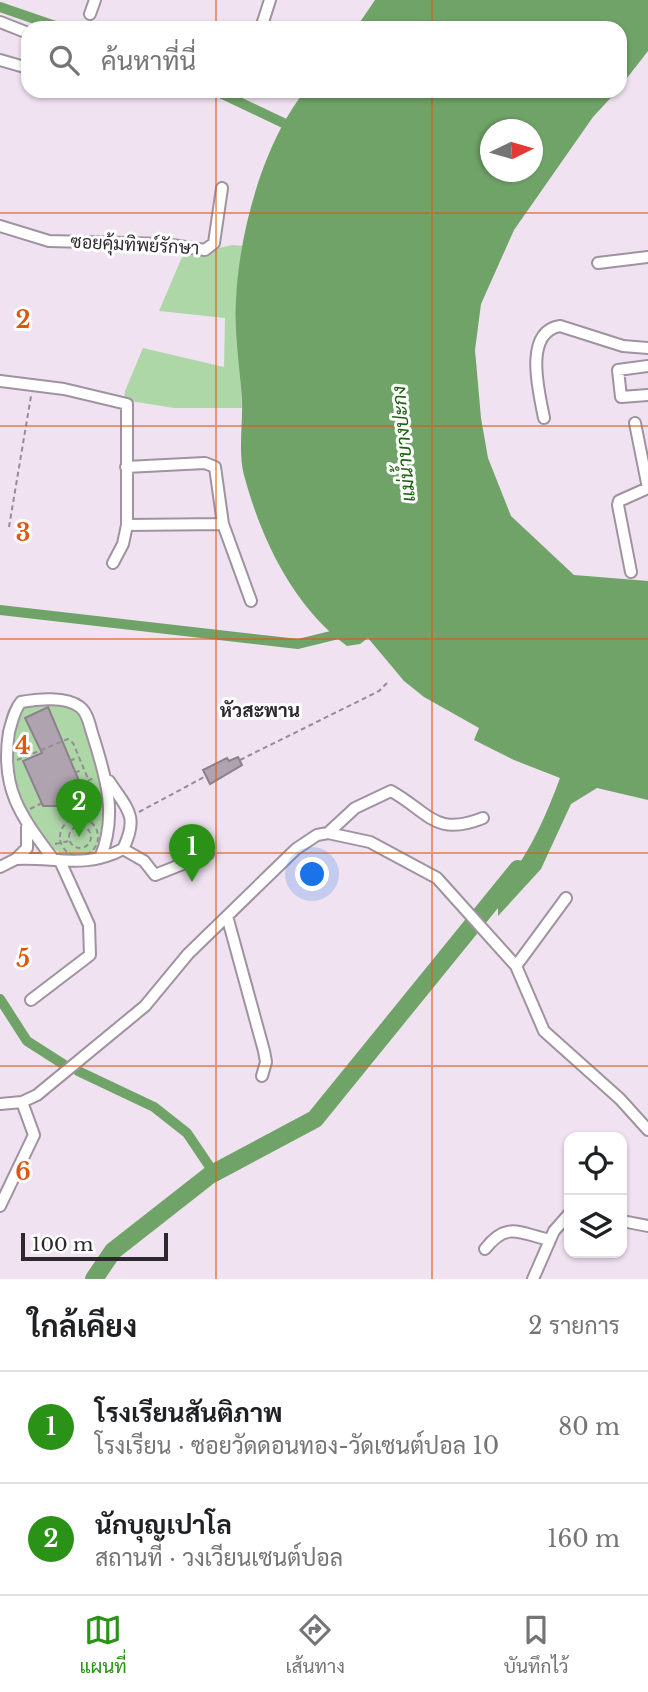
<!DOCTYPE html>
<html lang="th">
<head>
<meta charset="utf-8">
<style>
  body { margin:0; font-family:"Libre Baskerville",Sarabun,serif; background:#f6f6f6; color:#202124 }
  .controls { position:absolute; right:21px; bottom:21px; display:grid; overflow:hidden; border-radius:14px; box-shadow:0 2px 5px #0004 }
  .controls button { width:63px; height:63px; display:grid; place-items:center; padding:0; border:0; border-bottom:2px solid #e0e0e0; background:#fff; color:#202124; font:35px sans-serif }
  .compass { position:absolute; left:480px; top:119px; width:63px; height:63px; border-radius:50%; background:#fff; box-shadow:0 2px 5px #0004; rotate:85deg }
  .scale { position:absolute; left:21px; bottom:18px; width:147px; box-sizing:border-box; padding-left:7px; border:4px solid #2d282d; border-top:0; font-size:19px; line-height:24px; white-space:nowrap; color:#2d282d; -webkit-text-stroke:5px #fff; paint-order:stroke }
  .you { position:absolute; left:313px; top:875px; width:24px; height:24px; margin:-18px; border:5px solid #fff; border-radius:50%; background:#1a73e8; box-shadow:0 0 0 10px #1a73e833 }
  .badge { display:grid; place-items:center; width:46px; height:46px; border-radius:50%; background:#299217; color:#fff; font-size:23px; font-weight:700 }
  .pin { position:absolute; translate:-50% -58px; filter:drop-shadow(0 2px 4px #0008) }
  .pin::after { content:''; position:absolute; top:37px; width:24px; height:21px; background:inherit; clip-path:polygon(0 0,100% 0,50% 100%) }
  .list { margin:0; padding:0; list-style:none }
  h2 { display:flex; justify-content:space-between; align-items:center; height:91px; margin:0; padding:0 28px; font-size:30px }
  h2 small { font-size:23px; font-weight:400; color:#757577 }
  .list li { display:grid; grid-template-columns:46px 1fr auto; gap:21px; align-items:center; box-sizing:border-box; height:112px; padding:0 28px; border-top:2px solid #e0e0e0 }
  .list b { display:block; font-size:26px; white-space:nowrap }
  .list p { margin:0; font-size:23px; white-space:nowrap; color:#757577 }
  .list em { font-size:23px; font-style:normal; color:#757577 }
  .icon { flex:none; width:38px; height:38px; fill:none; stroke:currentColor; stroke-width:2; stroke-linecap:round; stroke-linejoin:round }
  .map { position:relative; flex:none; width:648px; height:1279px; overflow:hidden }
  .search { position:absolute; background:#fff; box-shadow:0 2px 5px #0004; left:21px; right:21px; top:21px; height:77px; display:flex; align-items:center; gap:18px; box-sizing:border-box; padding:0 24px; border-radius:21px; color:#757577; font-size:26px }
  .sheet { height:315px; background:#fff }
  nav { display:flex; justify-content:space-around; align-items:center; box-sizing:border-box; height:98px; border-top:2px solid #e0e0e0; background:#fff; font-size:19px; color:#757577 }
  nav a { display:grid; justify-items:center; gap:4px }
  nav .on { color:#299217 }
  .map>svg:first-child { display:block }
  .green { fill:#aed7a8 }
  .water { fill:#6fa367; fill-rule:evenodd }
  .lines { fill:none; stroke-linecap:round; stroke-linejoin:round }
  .canal { stroke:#6fa367; stroke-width:10 }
  .river { stroke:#6fa367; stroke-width:18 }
  .building { fill:#afa3b0; stroke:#8d818d; stroke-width:2 }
  .minor-casing { stroke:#9f93a0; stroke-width:14 }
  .path { stroke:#968c97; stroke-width:2; stroke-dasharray:5 3.5; stroke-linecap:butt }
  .minor { stroke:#fff; stroke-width:10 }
  .grid { fill:none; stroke:#df570e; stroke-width:2; stroke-opacity:0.55 }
  .labels { text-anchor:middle; stroke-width:6; stroke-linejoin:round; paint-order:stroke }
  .street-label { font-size:18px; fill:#2d282d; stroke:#fff }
  .water-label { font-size:19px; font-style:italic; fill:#18610d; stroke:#fff }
  .neighbourhood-label { font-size:19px; font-weight:bold; fill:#2d282d; stroke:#fff }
  .grid-label { font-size:23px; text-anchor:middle; font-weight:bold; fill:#df570e; stroke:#fff; stroke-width:6; stroke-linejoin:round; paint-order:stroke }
</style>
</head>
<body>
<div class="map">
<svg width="648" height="1279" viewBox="0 0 648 1279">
  <rect width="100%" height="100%" fill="#f0e2f1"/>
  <path class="green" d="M232,245l12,1 -8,54 6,108h-68l-50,-8 1,-9 18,-43 81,19 1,-49 -66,-7 23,-54z
    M35,704c12,0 31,-1 41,8 22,19 43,121 16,141 -39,27 -86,-64 -86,-95 0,-15 11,-36 16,-51z"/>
  <path class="water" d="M375,0h273v51l-28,36v-59h-264z
    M305,91h312l-24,26 -79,113 -33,74 -6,46 6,68 7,40 23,58 63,59 74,6v219l-51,-12 -26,16 -30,65 -43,47v-24c29,-33 47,-73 62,-114l-46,-18 -40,-20 5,-12 -55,-31 -20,-16 -36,-43 -8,6 -13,2c-54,-40 -86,-107 -103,-171 -6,-22 -1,-51 -2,-74 -2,-33 -8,-68 -6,-101 3,-67 27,-157 69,-209zM490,130h42v42h-42z"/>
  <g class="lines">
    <path class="canal" d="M0,7l61,21
      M216,91l80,38
      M0,610l298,34 49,-12
      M0,999l27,42 36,23
      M78,1071l76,36 33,26 27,40"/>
    <path class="river" d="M94,1279l19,-28 97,-76 105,-56 203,-250"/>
  </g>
  <path class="building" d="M48,707l34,81 -8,4 -10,14h-21l-20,-45 19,-8 -17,-35z
    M238,757l4,8 -32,19 -7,-14 24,-12 2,3z"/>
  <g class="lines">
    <g class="minor-casing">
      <path id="minor" d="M90,14l5,-14
        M0,22l28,11
        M261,28l9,-28
        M0,60l28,8
        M0,226l49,15 116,3 40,6 9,-7 8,-55
        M598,263l50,-6
        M648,366l-30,4 3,27 27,-2
        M0,381l64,8 63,15v121l96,-1
        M544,418c-5,-26 -21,-86 16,-92l63,20 25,2
        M126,467l79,-4 10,4 8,57 28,77
        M113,563l10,-19 4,-19
        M631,572l-13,-67 1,-4 29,-13 -13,-65
        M328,833l27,-25 36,-17c39,22 44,46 92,27
        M123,849l21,12 11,14 53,-21
        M16,859c40,-2 70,10 107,-10 16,-33 5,-39 -14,-68
        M53,859c-32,-43 -53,-70 -44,-127 3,-10 5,-22 12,-30 16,-3 45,-6 59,5 8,6 10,20 13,29 13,41 25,80 7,122
        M0,867l16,-8 11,-11v-21
        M227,916l37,135 2,11 -4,14
        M516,966l50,-68
        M31,1000l59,-45 -1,-30 -29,-64
        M0,1104l22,-2 15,-7 108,-89 43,-52 108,-105 21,-14 11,-2 42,9 67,36 79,88 28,65 76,68 28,31
        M0,1206l34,-71 -12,-33
        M622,1221l26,5
        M485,1249c22,-28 34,-16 65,-9
        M533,1279l21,-48 15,-17"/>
    </g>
    <path class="path" d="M9,527l22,-131
      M17,760l51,-21 5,4 16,38
      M240,760l139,-69 9,-9
      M70,761l8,-4
      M75,773l8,-4
      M80,784l14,-6
      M64,806l12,20
      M30,809l12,-6
      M139,812l67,-36
      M60 837a19 19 0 1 1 38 0a19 19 0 1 1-38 0Z
      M69 837a11 11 0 1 1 22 0a11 11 0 1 1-22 0Z
      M55,844l15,-3"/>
    <use href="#minor" class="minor"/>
  </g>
  <path class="grid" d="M216,0v28M432,0v28M216,91v1188M432,91v1188M0,213h648M0,426h648M0,639h648M0,853h648M0,1066h648"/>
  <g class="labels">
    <g class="street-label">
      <text transform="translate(135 245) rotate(3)" y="6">ซอยคุ้มทิพย์รักษา</text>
    </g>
    <g class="water-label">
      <text transform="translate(403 444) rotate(-95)" y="7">แม่น้ำบางปะกง</text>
    </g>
    <g class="neighbourhood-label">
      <text x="260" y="717">หัวสะพาน</text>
    </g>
  </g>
  <g class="grid-label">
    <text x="23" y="328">2</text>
    <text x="23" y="541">3</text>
    <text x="23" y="754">4</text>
    <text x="23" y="967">5</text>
    <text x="23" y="1180">6</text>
  </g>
</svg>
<div class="controls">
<button><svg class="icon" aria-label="locate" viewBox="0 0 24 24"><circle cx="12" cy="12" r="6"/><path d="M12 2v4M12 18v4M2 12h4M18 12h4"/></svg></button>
<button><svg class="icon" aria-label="layers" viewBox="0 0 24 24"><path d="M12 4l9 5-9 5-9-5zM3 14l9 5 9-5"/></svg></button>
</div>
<svg class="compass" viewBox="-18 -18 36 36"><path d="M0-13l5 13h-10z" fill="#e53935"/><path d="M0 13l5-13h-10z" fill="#757577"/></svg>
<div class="scale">100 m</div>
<div class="you"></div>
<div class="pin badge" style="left:192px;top:882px">1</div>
<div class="pin badge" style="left:79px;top:837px">2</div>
<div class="search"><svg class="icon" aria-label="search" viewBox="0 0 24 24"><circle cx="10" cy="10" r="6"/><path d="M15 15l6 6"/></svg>ค้นหาที่นี่</div>
</div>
<section class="sheet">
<h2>ใกล้เคียง<small>2 รายการ</small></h2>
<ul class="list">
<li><span class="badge">1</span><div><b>โรงเรียนสันติภาพ</b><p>โรงเรียน · ซอยวัดดอนทอง-วัดเซนต์ปอล 10</p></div><em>80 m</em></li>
<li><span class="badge">2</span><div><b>นักบุญเปาโล</b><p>สถานที่ · วงเวียนเซนต์ปอล</p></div><em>160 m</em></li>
</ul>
</section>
<nav>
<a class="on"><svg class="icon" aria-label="map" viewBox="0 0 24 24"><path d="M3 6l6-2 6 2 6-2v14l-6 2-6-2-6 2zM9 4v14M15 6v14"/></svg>แผนที่</a>
<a><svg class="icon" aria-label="directions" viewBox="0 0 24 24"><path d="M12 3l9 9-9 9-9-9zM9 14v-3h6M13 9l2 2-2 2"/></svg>เส้นทาง</a>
<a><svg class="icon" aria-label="saved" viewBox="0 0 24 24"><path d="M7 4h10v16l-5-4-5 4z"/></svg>บันทึกไว้</a>
</nav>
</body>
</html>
